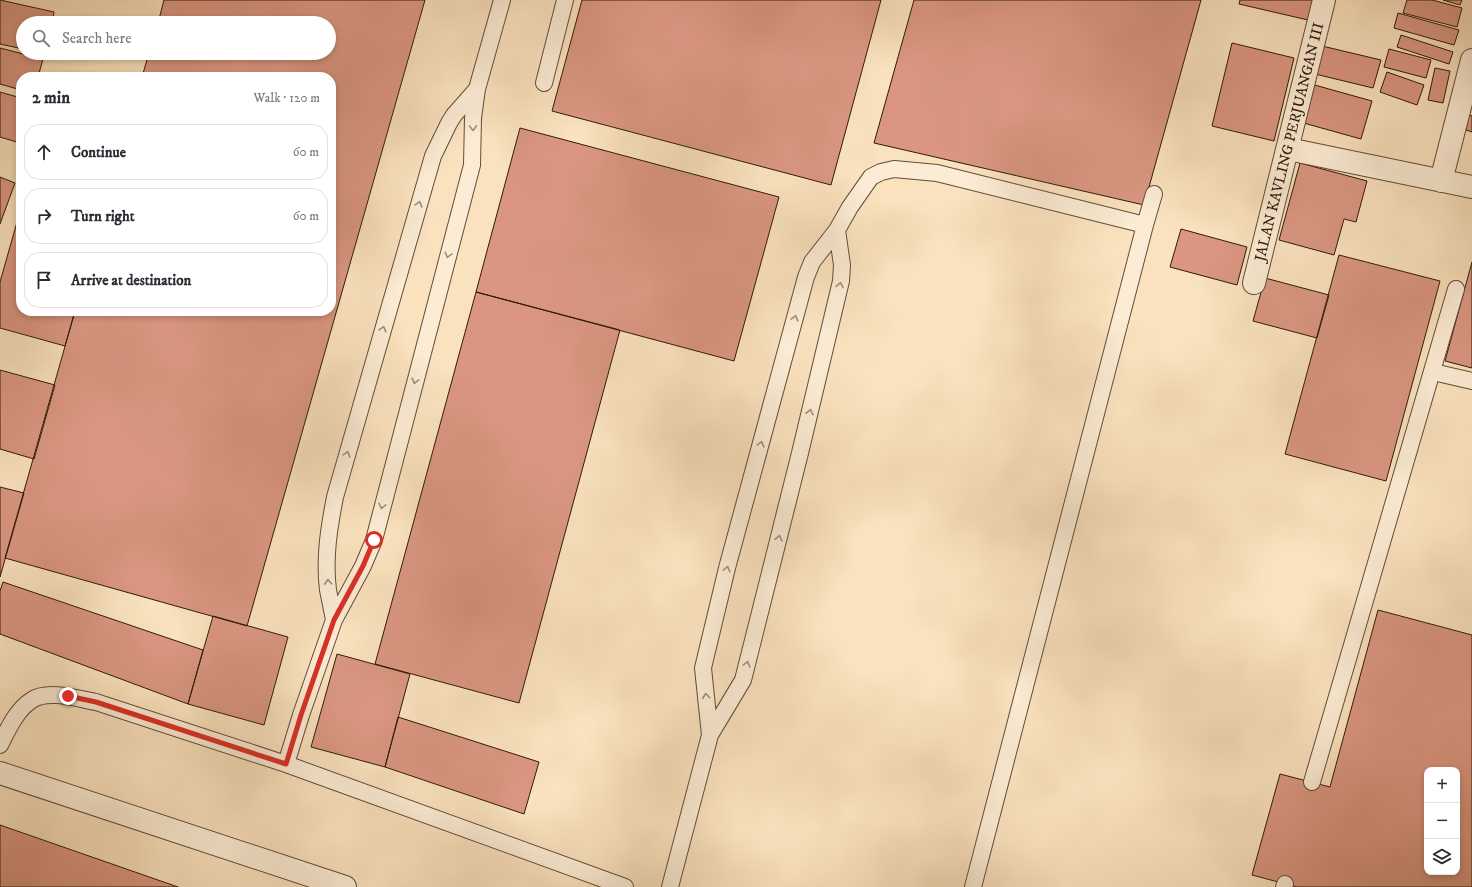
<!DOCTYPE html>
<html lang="en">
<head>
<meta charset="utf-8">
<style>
  body { margin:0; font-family:"IM FELL DW Pica",serif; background:#f7f7f7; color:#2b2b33 }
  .controls { position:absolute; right:12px; bottom:12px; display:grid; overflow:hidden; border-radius:8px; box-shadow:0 2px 6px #0003 }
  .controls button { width:36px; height:36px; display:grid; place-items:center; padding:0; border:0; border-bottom:1px solid #e1e1e2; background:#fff; color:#2b2b33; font:20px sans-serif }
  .stop { position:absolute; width:12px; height:12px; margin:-9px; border:3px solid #d93025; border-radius:50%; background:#fff }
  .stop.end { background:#d93025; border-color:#fff; box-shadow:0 1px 4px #0008 }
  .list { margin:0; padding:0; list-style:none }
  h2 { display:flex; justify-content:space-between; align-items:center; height:52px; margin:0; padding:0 16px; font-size:17px }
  h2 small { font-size:13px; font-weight:400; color:#7c7c81 }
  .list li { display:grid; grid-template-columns:26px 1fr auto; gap:12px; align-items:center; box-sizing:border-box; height:56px; margin:0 8px 8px; padding:0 8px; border:1px solid #e1e1e2; border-radius:16px }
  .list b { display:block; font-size:15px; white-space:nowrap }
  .list em { font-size:13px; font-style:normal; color:#7c7c81 }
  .icon { flex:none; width:22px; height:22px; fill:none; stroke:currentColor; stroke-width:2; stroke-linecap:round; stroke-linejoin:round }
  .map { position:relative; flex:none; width:1472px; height:887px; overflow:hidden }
  .search { position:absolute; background:#fff; box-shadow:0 2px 6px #0003; left:16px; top:16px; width:320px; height:44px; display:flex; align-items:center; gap:10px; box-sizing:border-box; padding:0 14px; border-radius:22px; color:#7c7c81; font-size:15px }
  .panel { position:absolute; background:#fff; box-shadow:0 2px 6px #0003; left:16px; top:72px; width:320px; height:244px; border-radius:16px }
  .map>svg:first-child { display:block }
  .building { fill:#da9681; stroke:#2f1a08; fill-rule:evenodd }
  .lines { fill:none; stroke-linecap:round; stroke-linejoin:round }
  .lane-casing { stroke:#624c36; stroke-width:18 }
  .street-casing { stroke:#624c36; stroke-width:24 }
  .lane { stroke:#fcecd5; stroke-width:16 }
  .street { stroke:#fcecd5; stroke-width:22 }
  .oneway { stroke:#a08e79 }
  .route { stroke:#d93025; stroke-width:5 }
  .labels { text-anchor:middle; stroke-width:3; stroke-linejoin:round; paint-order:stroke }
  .street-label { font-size:15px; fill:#2f1a08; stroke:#fcecd5 }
</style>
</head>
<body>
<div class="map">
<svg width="1472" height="887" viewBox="0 0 1472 887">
  <rect width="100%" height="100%" fill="#fae2be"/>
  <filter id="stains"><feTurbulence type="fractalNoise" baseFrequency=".005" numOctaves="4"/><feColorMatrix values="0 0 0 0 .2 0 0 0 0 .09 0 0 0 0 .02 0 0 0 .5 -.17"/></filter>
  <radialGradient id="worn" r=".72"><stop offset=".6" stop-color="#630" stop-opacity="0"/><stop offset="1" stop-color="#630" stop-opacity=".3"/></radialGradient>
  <path class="building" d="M0,0l54,12 -2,11h-29v26l-23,-5z
    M164,0h261l-178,626 -242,-68 70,-247h256v-234h-189l7,-24h180v-30h-171z
    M582,0h299l-50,185 -279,-74z
    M914,0h287l-57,205 -270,-62z
    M1240,0h73l-5,20 -69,-16z
    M1407,0h25l30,8 -5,19 -54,-14z
    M1443,0h19l-2,5z
    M1398,13l61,17 -5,15 -60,-17z
    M1401,35l52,17 -4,12 -52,-17z
    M1232,43l62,15 -20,83 -62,-15z
    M1322,46l59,14 -8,28 -58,-14z
    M0,48l43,11 -5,18h-17v13l-21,-6z
    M1389,49l42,11 -5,18 -42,-11z
    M1435,68l15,3 -7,32 -15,-3z
    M1387,72l37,13 -7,20 -37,-13z
    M1311,84l61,17 -11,38 -61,-17z
    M0,92l21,6v40l-1,5 -20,-6z
    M1469,115l3,1v16l-6,-2z
    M520,128l259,69 -45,164 -258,-69z
    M1300,163l67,18 -11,41 -12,-3 -10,36 -55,-15z
    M0,177l15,6 -15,41z
    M21,208v103h54l-10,35 -65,-18v-46z
    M1181,229l66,18 -10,38 -67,-18z
    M1339,255l101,26 -54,200 -101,-27z
    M1472,262v106l-27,-7z
    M1265,278l64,17 -12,43 -64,-17z
    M476,292l144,38 -101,373 -144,-39z
    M0,370l55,15 -21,74 -34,-10z
    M0,487l24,6 -24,84z
    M3,582l200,68 -15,54 -188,-70v-43z
    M1378,610l94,25v252h-175l-45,-12 28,-101 50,13zM1427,770h30v102h-30z
    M213,616l75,21 -24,88 -76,-21z
    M337,654l73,20 -25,93 -74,-20z
    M398,717l141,45 -15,52 -139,-47z
    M0,825l178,62h-178z"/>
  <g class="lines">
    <g class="lane-casing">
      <path id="lane" d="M544,83l21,-83
        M1433,372l39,9
        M334,620c-2,-10 -4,-20 -6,-30 -4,-32 1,-62 7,-93l98,-341 16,-33 5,-8 23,-26
        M710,735l-7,-67 24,-100 79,-291 6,-15 25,-32 13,-23 21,-30 10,-5 13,-3 43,4 208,52
        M0,745c8,-16 17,-36 32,-45 16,-11 47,-1 64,2l190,62 339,123
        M286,764l15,-49 33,-95 29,-54 11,-26 98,-375 1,-47 4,-29 25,-89
        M1312,782l144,-493
        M670,887l40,-152 33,-55 57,-227 41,-172 1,-16 -5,-35
        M973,887l172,-662 9,-31
        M1284,887l1,-3"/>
    </g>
    <g class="street-casing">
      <path id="street" d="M1288,149l184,38
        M1441,181l31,-121
        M1254,283l70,-283
        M0,773l345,114"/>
    </g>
    <use href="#lane" class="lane"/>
    <use href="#street" class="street"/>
  </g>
  <defs><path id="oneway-chevron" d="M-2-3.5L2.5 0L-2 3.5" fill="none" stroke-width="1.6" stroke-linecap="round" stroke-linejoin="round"/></defs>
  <g class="oneway">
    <use href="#oneway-chevron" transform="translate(473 128) rotate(89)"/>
    <use href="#oneway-chevron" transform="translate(419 204) rotate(-74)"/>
    <use href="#oneway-chevron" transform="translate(448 255) rotate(105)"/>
    <use href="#oneway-chevron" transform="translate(840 285) rotate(-79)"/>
    <use href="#oneway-chevron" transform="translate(795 318) rotate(-75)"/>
    <use href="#oneway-chevron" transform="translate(383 329) rotate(-74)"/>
    <use href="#oneway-chevron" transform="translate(415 381) rotate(105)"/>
    <use href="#oneway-chevron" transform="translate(810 412) rotate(-77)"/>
    <use href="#oneway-chevron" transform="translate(761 444) rotate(-75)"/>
    <use href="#oneway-chevron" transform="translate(347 454) rotate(-74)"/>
    <use href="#oneway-chevron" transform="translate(382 506) rotate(104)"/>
    <use href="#oneway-chevron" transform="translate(779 538) rotate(-76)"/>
    <use href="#oneway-chevron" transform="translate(727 569) rotate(-76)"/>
    <use href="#oneway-chevron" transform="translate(328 582) rotate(-93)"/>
    <use href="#oneway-chevron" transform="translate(747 664) rotate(-75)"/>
    <use href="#oneway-chevron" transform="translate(706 696) rotate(-95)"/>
  </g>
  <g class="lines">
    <path class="route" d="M68,696l28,6 190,62 15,-49 33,-95 29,-54 11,-26"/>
  </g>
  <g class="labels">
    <g class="street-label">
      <text transform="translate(1289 142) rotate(-76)" y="5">JALAN KAVLING PERJUANGAN III</text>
    </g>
  </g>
  <rect width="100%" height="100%" filter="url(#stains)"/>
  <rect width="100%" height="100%" fill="url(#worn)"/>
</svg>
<div class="controls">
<button>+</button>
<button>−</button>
<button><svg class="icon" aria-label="layers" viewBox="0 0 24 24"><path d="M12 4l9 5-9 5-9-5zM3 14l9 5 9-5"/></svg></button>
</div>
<div class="stop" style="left:374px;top:540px"></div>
<div class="stop end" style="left:68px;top:696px"></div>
<div class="search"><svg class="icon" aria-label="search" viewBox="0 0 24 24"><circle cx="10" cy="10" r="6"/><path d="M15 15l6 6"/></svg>Search here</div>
<section class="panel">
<h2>2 min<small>Walk · 120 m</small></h2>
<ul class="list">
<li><svg class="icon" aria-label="ahead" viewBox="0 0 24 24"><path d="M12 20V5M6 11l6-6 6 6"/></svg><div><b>Continue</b></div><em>60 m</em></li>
<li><svg class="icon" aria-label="right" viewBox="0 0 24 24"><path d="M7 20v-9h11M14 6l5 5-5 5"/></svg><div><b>Turn right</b></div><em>60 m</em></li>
<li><svg class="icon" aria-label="arrive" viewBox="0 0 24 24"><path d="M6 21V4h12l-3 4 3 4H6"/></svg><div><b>Arrive at destination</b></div></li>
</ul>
</section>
</div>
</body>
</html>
